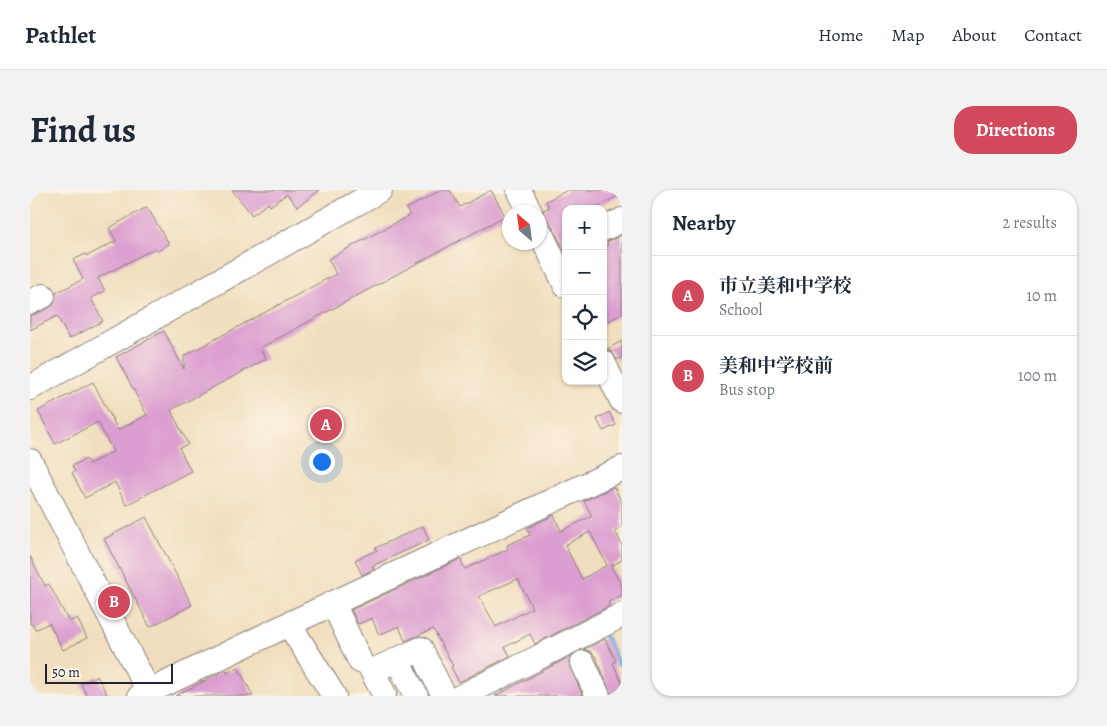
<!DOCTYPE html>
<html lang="en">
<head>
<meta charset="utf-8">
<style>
  body { margin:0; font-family:Alegreya,"Noto Serif JP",serif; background:#f2f2f3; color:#1f2937 }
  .controls { position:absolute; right:15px; top:15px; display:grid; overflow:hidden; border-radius:10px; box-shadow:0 1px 4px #0004 }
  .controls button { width:45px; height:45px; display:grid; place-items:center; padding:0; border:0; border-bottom:1px solid #e0e1e3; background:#fff; color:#1f2937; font:25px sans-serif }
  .compass { position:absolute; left:472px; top:15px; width:45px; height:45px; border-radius:50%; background:#fff; box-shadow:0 1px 4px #0004; rotate:332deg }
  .scale { position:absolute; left:15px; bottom:12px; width:128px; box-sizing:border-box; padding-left:5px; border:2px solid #22223b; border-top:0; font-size:14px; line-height:18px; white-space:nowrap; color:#22223b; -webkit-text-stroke:4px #fcf5e5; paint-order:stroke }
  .you { position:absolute; left:291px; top:271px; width:18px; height:18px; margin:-12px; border:4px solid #fff; border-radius:50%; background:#1a73e8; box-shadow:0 0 0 8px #1a73e833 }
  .badge { display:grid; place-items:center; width:32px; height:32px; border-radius:50%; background:#d1495b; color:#fff; font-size:16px; font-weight:700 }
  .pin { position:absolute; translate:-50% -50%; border:2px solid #fff; box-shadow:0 1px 5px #0006 }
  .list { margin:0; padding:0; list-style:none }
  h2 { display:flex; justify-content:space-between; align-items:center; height:65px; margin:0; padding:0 20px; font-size:21px }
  h2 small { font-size:16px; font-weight:400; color:#747a83 }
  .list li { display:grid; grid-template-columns:32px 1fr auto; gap:15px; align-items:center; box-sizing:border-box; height:80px; padding:0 20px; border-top:1px solid #e0e1e3 }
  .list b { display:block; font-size:19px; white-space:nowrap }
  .list p { margin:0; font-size:16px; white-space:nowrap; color:#747a83 }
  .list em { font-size:16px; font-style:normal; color:#747a83 }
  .icon { flex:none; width:28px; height:28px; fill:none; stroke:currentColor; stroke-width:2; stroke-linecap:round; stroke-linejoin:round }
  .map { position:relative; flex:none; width:592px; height:506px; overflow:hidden; border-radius:20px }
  header { display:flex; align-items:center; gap:30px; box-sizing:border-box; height:70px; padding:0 25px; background:#fff; border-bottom:1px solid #e0e1e3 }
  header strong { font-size:24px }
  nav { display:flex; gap:28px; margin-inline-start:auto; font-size:18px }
  .intro { display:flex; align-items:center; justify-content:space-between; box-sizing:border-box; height:120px; padding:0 30px }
  h1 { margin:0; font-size:35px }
  .button { padding:12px 22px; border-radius:20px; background:#d1495b; color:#fff; font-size:18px; font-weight:700 }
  main { display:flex; gap:30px; padding:0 30px }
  aside { flex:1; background:#fff; border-radius:20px; box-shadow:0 1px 4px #0004 }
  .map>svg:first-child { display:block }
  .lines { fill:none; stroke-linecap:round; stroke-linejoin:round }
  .stream { stroke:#68acdd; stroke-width:5 }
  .building { fill:#db9ed0; fill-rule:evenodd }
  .minor-casing { stroke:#8a807c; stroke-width:26 }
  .minor { stroke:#fff; stroke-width:24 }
</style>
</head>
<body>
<header>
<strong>Pathlet</strong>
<nav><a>Home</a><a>Map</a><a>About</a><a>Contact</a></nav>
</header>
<div class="intro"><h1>Find us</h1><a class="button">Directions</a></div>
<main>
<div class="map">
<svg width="592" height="506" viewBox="0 0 592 506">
  <rect width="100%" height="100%" fill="#fcf5e5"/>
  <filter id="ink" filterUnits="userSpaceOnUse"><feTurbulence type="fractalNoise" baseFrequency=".02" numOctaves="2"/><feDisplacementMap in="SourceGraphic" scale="10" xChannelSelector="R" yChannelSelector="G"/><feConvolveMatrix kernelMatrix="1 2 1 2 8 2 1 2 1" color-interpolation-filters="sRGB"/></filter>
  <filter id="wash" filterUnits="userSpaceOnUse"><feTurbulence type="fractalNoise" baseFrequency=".0096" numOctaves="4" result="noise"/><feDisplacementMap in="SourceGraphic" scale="20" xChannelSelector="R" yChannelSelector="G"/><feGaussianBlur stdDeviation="1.12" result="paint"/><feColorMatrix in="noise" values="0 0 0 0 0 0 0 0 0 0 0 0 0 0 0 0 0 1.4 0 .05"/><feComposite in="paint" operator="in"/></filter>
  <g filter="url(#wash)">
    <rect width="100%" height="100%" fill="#f1debe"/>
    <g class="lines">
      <path class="stream" d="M573,442l15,32 4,-2"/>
    </g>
    <g id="blocks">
      <path class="building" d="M202,0h88l-23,17 -10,-13 -17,12 -2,-3 -16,12z
        M411,0h9l10,17 31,-17 14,26 -245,132 6,11 -95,51 17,34 -9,4 12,23 -65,34 -11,-23 -30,16 -13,-25 3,-2 -3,-5 14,-7 3,5 24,-12 -15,-30 -43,22 -17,-33 55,-29 25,48 29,-15 -31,-58 48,-26 20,38v-13l152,-82 -8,-15 82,-44 -4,-6z
        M538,0h54v4l-30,15h-26v45l-14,-28 -4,-5 -6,-2 1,-9 6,-2 -3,-7z
        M117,17l22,37 -11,7 -3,-3 -57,30 7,13 -14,7 12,23 -34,18 -12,-23 -27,14v-14l19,-8 5,-4 2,-11 27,-14 -10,-19 13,-6 1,2 29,-15 -7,-13z
        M592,45v79l-19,10v-77l5,-2 -1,-3z
        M592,151v16l-5,3 -6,-9 -4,-2z
        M579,222l7,13 -13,6 -6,-12z
        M584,297l8,16v24l-7,4 7,14v15l-11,6 11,21v8l-14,7 1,4 -74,38 -5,-10 -25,13 5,9 -51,26 -8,-15 2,-1 -20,-37 -28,12 -6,-15 -20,9 -7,-17 -14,6 -7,-14 109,-51 5,10 41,-19 2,-2 -1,-3 23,-10 -3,-7 27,-13 7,16 31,-15 -8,-15zM560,342l17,33 -25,14 -17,-34zM488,389l14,29 -36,19 -17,-31z
        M116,327l46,88 -42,22 -46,-88z
        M393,336l6,14 -57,26 2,3 -12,6 -7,-15 22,-10 -2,-2z
        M0,366l15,30 4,-2 20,38 8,-4 10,20 -24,12 -14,-27 -14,7 -3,-6h-2z
        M575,449l11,22 -3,2 9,20v13h-10l-16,-39 -5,-5 -7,-3z
        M541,466l-2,6 1,6 13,28h-88z
        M208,477l15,29h-78l51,-26 1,3z
        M67,486l11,20h-21l-6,-12z"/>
    </g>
  </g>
  <g filter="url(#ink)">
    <use href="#blocks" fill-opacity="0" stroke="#8a807c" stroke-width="1"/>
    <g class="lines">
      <g class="minor-casing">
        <path id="minor" d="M489,0l11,22
          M573,39l19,-9
          M510,42l26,54
          M0,112l13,-6
          M573,172l19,39
          M0,198l350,-198
          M0,271l121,235
          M303,413l27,58
          M259,434l45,72
          M367,470l19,36
          M553,473l15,33
          M354,504l-12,-23 49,-22 23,47
          M110,506l149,-72 333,-156
          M432,506l160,-81"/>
      </g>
      <use href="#minor" class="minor"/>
    </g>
  </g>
</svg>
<div class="controls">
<button>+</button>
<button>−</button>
<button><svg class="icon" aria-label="locate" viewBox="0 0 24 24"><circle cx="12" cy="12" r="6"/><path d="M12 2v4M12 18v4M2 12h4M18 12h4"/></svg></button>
<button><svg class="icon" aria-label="layers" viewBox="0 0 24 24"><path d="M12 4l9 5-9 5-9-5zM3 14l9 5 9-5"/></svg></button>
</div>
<svg class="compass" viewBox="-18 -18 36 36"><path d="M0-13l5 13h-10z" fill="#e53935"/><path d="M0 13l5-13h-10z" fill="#747a83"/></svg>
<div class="scale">50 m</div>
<div class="you"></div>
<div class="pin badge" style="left:296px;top:235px">A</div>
<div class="pin badge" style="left:84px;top:412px">B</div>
</div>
<aside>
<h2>Nearby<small>2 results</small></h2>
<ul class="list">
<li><span class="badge">A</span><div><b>市立美和中学校</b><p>School</p></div><em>10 m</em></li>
<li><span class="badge">B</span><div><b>美和中学校前</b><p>Bus stop</p></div><em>100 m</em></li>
</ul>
</aside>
</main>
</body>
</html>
